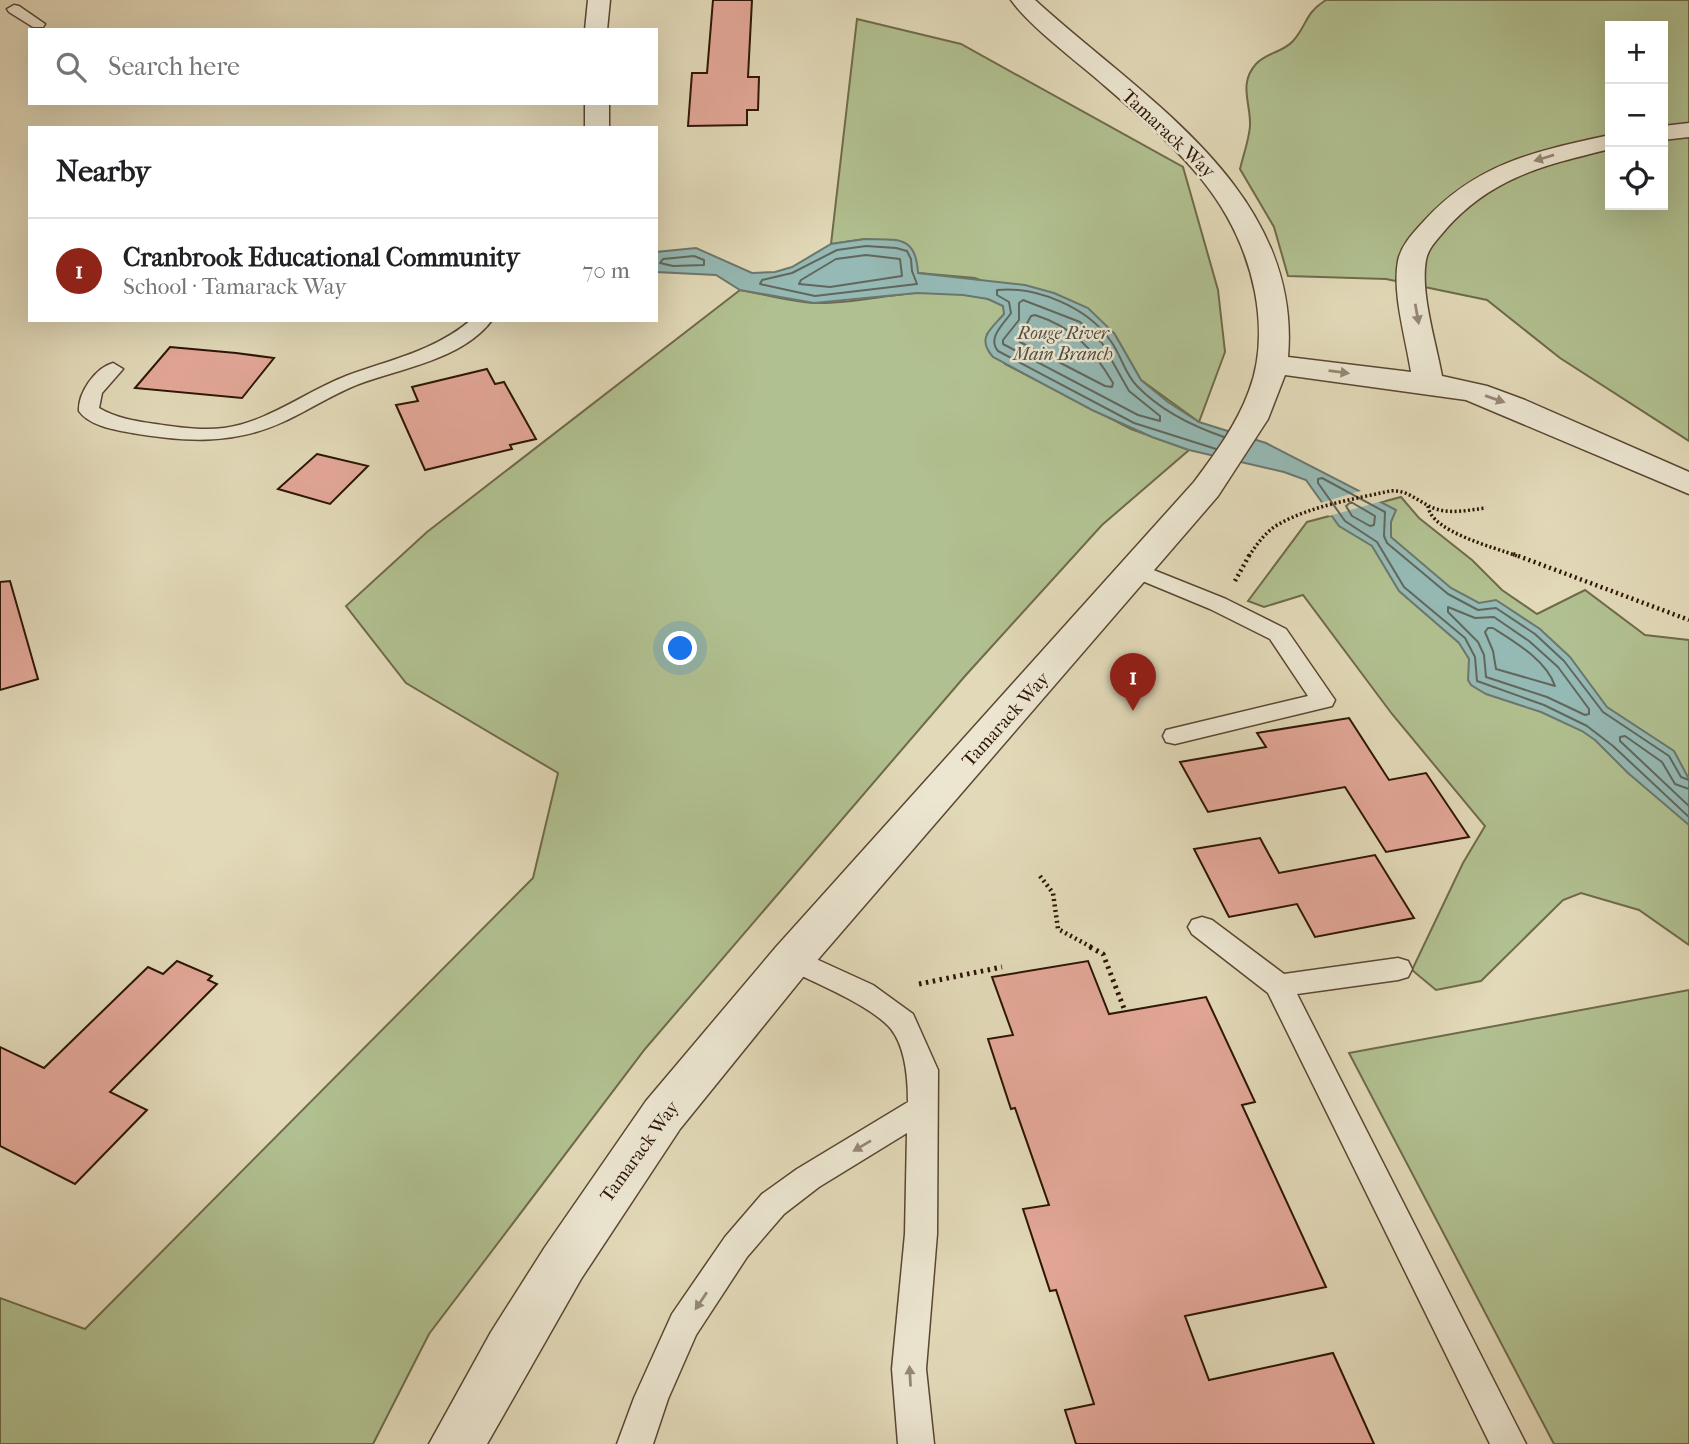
<!DOCTYPE html>
<html lang="en">
<head>
<meta charset="utf-8">
<style>
  body { margin:0; font-family:"IM FELL French Canon",serif; background:#f6f6f6; color:#202124 }
  .controls { position:absolute; right:21px; top:21px; display:grid; overflow:hidden; border-radius:0px; box-shadow:0 7px 28px #0002 }
  .controls button { width:63px; height:63px; display:grid; place-items:center; padding:0; border:0; border-bottom:2px solid #e0e0e0; background:#fff; color:#202124; font:35px sans-serif }
  .you { position:absolute; left:681px; top:649px; width:24px; height:24px; margin:-18px; border:5px solid #fff; border-radius:50%; background:#1a73e8; box-shadow:0 0 0 10px #1a73e833 }
  .badge { display:grid; place-items:center; width:46px; height:46px; border-radius:50%; background:#8f2418; color:#fff; font-size:23px; font-weight:700 }
  .pin { position:absolute; translate:-50% -58px; filter:drop-shadow(0 2px 4px #0008) }
  .pin::after { content:''; position:absolute; top:37px; width:24px; height:21px; background:inherit; clip-path:polygon(0 0,100% 0,50% 100%) }
  .list { margin:0; padding:0; list-style:none }
  h2 { display:flex; justify-content:space-between; align-items:center; height:91px; margin:0; padding:0 28px; font-size:30px }
  h2 small { font-size:23px; font-weight:400; color:#757577 }
  .list li { display:grid; grid-template-columns:46px 1fr auto; gap:21px; align-items:center; box-sizing:border-box; height:105px; padding:0 28px; border-top:2px solid #e0e0e0 }
  .list b { display:block; font-size:26px; white-space:nowrap }
  .list p { margin:0; font-size:23px; white-space:nowrap; color:#757577 }
  .list em { font-size:23px; font-style:normal; color:#757577 }
  .icon { flex:none; width:38px; height:38px; fill:none; stroke:currentColor; stroke-width:2; stroke-linecap:round; stroke-linejoin:round }
  .map { position:relative; flex:none; width:1689px; height:1444px; overflow:hidden }
  .search { position:absolute; background:#fff; box-shadow:0 7px 28px #0002; left:28px; top:28px; width:630px; height:77px; display:flex; align-items:center; gap:18px; box-sizing:border-box; padding:0 24px; border-radius:0px; color:#757577; font-size:26px }
  .panel { position:absolute; background:#fff; box-shadow:0 7px 28px #0002; left:28px; top:126px; width:630px; height:196px; border-radius:0px }
  .map>svg:first-child { display:block }
  .green { fill:#b1c090; stroke:#6f6a4a; stroke-width:2; fill-rule:evenodd }
  .water { fill:#95b9b4; stroke:#6b776e; stroke-width:2 }
  .pier { fill:#e2d9b8 }
  .lines { fill:none; stroke-linecap:round; stroke-linejoin:round }
  .shore { stroke:#61675c; stroke-width:2 }
  .building { fill:#e3a798; stroke:#2d1505; stroke-width:2 }
  .service-casing { stroke:#5a4632; stroke-width:3 }
  .minor-casing { stroke:#5a4632; stroke-width:3 }
  .path-far2 { stroke:#2d1505; stroke-width:3.5; stroke-dasharray:2 2.5; stroke-linecap:butt }
  .path-far1 { stroke:#2d1505; stroke-width:4.5; stroke-dasharray:2 3.5; stroke-linecap:butt }
  .path { stroke:#2d1505; stroke-width:5; stroke-dasharray:2.5 4.5; stroke-linecap:butt }
  .service { fill:#ece6d1; fill-rule:evenodd }
  .minor { fill:#ece6d1; fill-rule:evenodd }
  .oneway { fill:#968875 }
  .labels { text-anchor:middle; stroke-width:5; stroke-linejoin:round; paint-order:stroke }
  .far-water-label { font-size:18px; font-style:italic; fill:#514e42; stroke:#ece6d1 }
  .street-label { font-size:19px; fill:#2d1505; stroke:#ece6d1 }
</style>
</head>
<body>
<div class="map">
<svg width="1689" height="1444" viewBox="0 0 1689 1444">
  <rect width="100%" height="100%" fill="#e2d9b8"/>
  <filter id="stains"><feTurbulence type="fractalNoise" baseFrequency=".00286" numOctaves="4"/><feColorMatrix values="0 0 0 0 .2 0 0 0 0 .09 0 0 0 0 .02 0 0 0 .5 -.17"/></filter>
  <radialGradient id="worn" r=".72"><stop offset=".6" stop-color="#630" stop-opacity="0"/><stop offset="1" stop-color="#630" stop-opacity=".3"/></radialGradient>
  <path class="green" d="M1326,0h363v441l-129,-83 -73,-58 -101,-21 -98,-3 -14,-49 -34,-58c3,-13 9,-29 10,-43 1,-23 -12,-42 6,-62 11,-12 26,-11 37,-23 15,-17 11,-27 33,-41zM1610,26h53v179h-53z
    M857,19l104,25 222,123 35,123 7,62 -26,70 -58,-42 -27,-47 -139,-55 -57,-5 -53,-34 -34,5z
    M740,290c24,4 50,12 75,13 58,2 133,-29 188,3l2,8 -18,20 18,30 126,65 58,21 -87,75 -137,151 -320,373 -216,285 -56,110h-373v-146l85,31 448,-451 25,-105 -152,-90 -60,-77 81,-74z
    M1401,497l18,21 53,42 30,30 35,24 48,-24 60,45 44,5v305l-50,-35 -58,-17 -18,7 -82,81 -45,9 -24,-20 51,-107 22,-37 -93,-112 -89,-119 -39,12 -16,-6 59,-79z
    M1689,990v454h-135l-205,-391z"/>
  <path class="water" d="M865,239c33,1 51,-4 53,34l107,12 29,8 34,15 26,25 27,47 27,22 31,20 67,21 130,67 -5,12v15l60,51 28,15 17,-3 44,29 30,28 37,50 67,44 15,28v46l-61,-52 -33,-33 -13,-9 -41,-19 -55,-18 -15,-9 -3,-5 1,-21 -10,-16 -60,-52 -27,-45 -33,-20 -33,-46 -22,-8 -95,-22 -37,-13 -60,-27 -99,-53c-17,-19 -2,-28 11,-43l-1,-8 -15,-7 -25,-4 -46,-2 -103,10 -74,-13 -24,-15 -60,-3v-20l40,-4 56,25 23,-1 17,-5 39,-23z"/>
  <path class="pier" d="M1367,489l19,11 -57,16 -9,-13z"/>
  <g class="lines">
    <path class="shore" d="M866,246l30,2 11,3 4,8 1,12 5,13 -102,12 -55,-12 2,-4 30,-7 45,-23z
      M866,255l34,4 2,17 -72,11 -31,-3 2,-4 35,-21z
      M694,256l10,4v5l-31,1 -13,-3 3,-4z
      M1023,300l57,22 22,21 27,48 31,25v5l-22,-6 -135,-71v-4l16,-20v-17z
      M1035,315c38,12 58,34 78,68l-1,4 -7,-1 -85,-44 -1,-4 12,-22z
      M1216,449l-82,-26 -136,-72c-11,-13 5,-26 13,-38l-2,-11 -12,-7v-5c39,-4 90,17 113,50 11,14 14,33 27,46 24,25 55,40 87,51
      M1351,502l24,14 -1,9 -4,1 -18,-10 -6,-10z
      M1448,607l27,11 19,-1 35,24 29,26 31,42v5l-4,1 -38,-18 -61,-20 -2,-22 -6,-13 -30,-30z
      M1488,628h5c22,14 53,32 62,58l-59,-17 -3,-18 -8,-19z
      M1689,780l-8,-3 -12,-21 -66,-44 -39,-51 -29,-27 -39,-26 -18,2 -30,-16 -61,-51 -3,-7 1,-24 -63,-34 -4,1v4l27,38 32,21 27,45 61,51 10,19 2,24 67,24 43,21 26,20 76,71
      M1689,789l-14,-5 -13,-22 -37,-26 -5,1v4l69,65"/>
  </g>
  <path class="building" d="M713,0h39l-4,77h11l-1,33h-11v15l-59,1 4,-53h15z
    M170,347l66,6 38,5 -32,40 -107,-10z
    M487,369l8,15 9,-2 32,57 -26,6 2,4 -87,21 -29,-65 22,-4 -6,-14z
    M317,454l51,12 -38,38 -52,-15z
    M10,581l28,98 -38,11v-108z
    M1349,718l40,62 37,-7 43,64 -83,15 -41,-65 -137,25 -28,-50 86,-15 -9,-14z
    M1260,838l19,35 96,-18 39,63 -99,19 -18,-33 -68,13 -35,-68z
    M177,961l35,15 -4,4 9,4 -107,108 37,18 -72,74 -75,-38v-99l44,21 104,-101 15,7z
    M1088,961l21,53 97,-17 49,105 -13,3 84,182 -141,29 24,64 124,-27 41,91h-298l-11,-34 29,-6 -38,-114 -6,1 -27,-82 26,-4 -34,-97 -4,1 -23,-70 25,-4 -21,-58z"/>
  <g class="lines">
    <g class="service-casing">
      <path id="service" d="M14,5l5,1 26,18 -2,3h-10l-24,-15 -2,-3z
        M471,320h21c-29,39 -90,48 -133,64 -26,10 -50,26 -76,38 -50,23 -98,20 -151,11 -16,-3 -43,-7 -53,-22 -1,-18 16,-43 34,-48l10,6 -21,24 -3,15c17,10 36,13 56,16 22,3 46,7 69,4 44,-6 81,-36 122,-52 43,-16 89,-25 125,-56z
        M1136,563l90,36 60,30 49,71 -3,6 -157,38 -9,-2 -3,-6 3,-6 142,-34 -38,-57 -60,-30 -82,-34 -3,-5 3,-5z
        M1202,917l10,3 72,54 114,-16 10,3 4,8 -4,8 -10,3 -101,14 229,450h-36l-222,-451 -76,-59 -4,-7 4,-7z
        M792,948l81,37 40,29 25,56 -1,164 -11,135 8,75h-36l-6,-75 13,-135 2,-101 -88,54 -35,27 -37,43 -51,78 -28,64 -15,45h-36l17,-46 38,-84 53,-77 37,-43 35,-25 111,-67c0,-22 -2,-54 -17,-73 -19,-23 -81,-49 -109,-62l-4,-8 4,-8z"/>
    </g>
    <g class="minor-casing">
      <path id="minor" d="M588,0h22l-3,30h-22z
        M1011,0h24c107,98 267,190 253,357l123,15c-5,-33 -19,-79 -13,-111 3,-16 16,-29 26,-40 53,-58 112,-70 186,-86v14c-65,16 -118,28 -164,80 -8,10 -18,19 -20,31 -6,33 10,82 16,116l45,10 38,14 164,72v22l-223,-94 -181,-25 -17,44 -50,77 -410,475 -128,158 -99,150 -94,165h-58l62,-112 54,-85 101,-146 130,-154 418,-465c21,-28 43,-58 55,-91 12,-31 12,-67 6,-99 -19,-95 -80,-145 -150,-206 -26,-23 -75,-59 -94,-86z
        M585,103h24v25h-24z
        M1689,123v14l-26,3v-14z"/>
    </g>
    <path class="path-far2" d="M1428,506c3,26 66,41 89,50
      M1249,556c8,-12 17,-25 30,-32 32,-18 75,-25 111,-33 18,-2 29,12 46,18 16,5 33,1 50,-1"/>
    <path class="path-far1" d="M1513,554l176,66
      M1235,581l15,-27
      M1040,876l13,17 5,36 35,19"/>
    <path class="path" d="M1090,947l13,7 22,57
      M919,984l83,-17"/>
    <use href="#service" class="service"/>
    <use href="#minor" class="minor"/>
  </g>
  <defs><path id="oneway-solid" d="M-6-.8H1V-3.2L6.5 0L1 3.2V.8H-6Z" transform="scale(1.75)"/></defs>
  <g class="oneway">
    <use href="#oneway-solid" transform="translate(1544 158) rotate(163)"/>
    <use href="#oneway-solid" transform="translate(1417 314) rotate(80)"/>
    <use href="#oneway-solid" transform="translate(1339 372) rotate(7)"/>
    <use href="#oneway-solid" transform="translate(1495 399) rotate(19)"/>
    <use href="#oneway-solid" transform="translate(862 1146) rotate(149)"/>
    <use href="#oneway-solid" transform="translate(701 1301) rotate(124)"/>
    <use href="#oneway-solid" transform="translate(910 1376) rotate(-93)"/>
  </g>
  <g class="labels">
    <g class="far-water-label">
      <text x="1063" y="339">Rouge River<tspan x="1063" dy="21">Main Branch</tspan></text>
    </g>
    <g class="street-label">
      <text transform="translate(1169 133) rotate(43)" y="7">Tamarack Way</text>
      <text transform="translate(1005 719) rotate(-48)" y="7">Tamarack Way</text>
      <text transform="translate(639 1151) rotate(-54)" y="7">Tamarack Way</text>
    </g>
  </g>
  <rect width="100%" height="100%" filter="url(#stains)"/>
  <rect width="100%" height="100%" fill="url(#worn)"/>
</svg>
<div class="controls">
<button>+</button>
<button>−</button>
<button><svg class="icon" aria-label="locate" viewBox="0 0 24 24"><circle cx="12" cy="12" r="6"/><path d="M12 2v4M12 18v4M2 12h4M18 12h4"/></svg></button>
</div>
<div class="you"></div>
<div class="pin badge" style="left:1133px;top:711px">1</div>
<div class="search"><svg class="icon" aria-label="search" viewBox="0 0 24 24"><circle cx="10" cy="10" r="6"/><path d="M15 15l6 6"/></svg>Search here</div>
<section class="panel">
<h2>Nearby<small></small></h2>
<ul class="list">
<li><span class="badge">1</span><div><b>Cranbrook Educational Community</b><p>School · Tamarack Way</p></div><em>70 m</em></li>
</ul>
</section>
</div>
</body>
</html>
